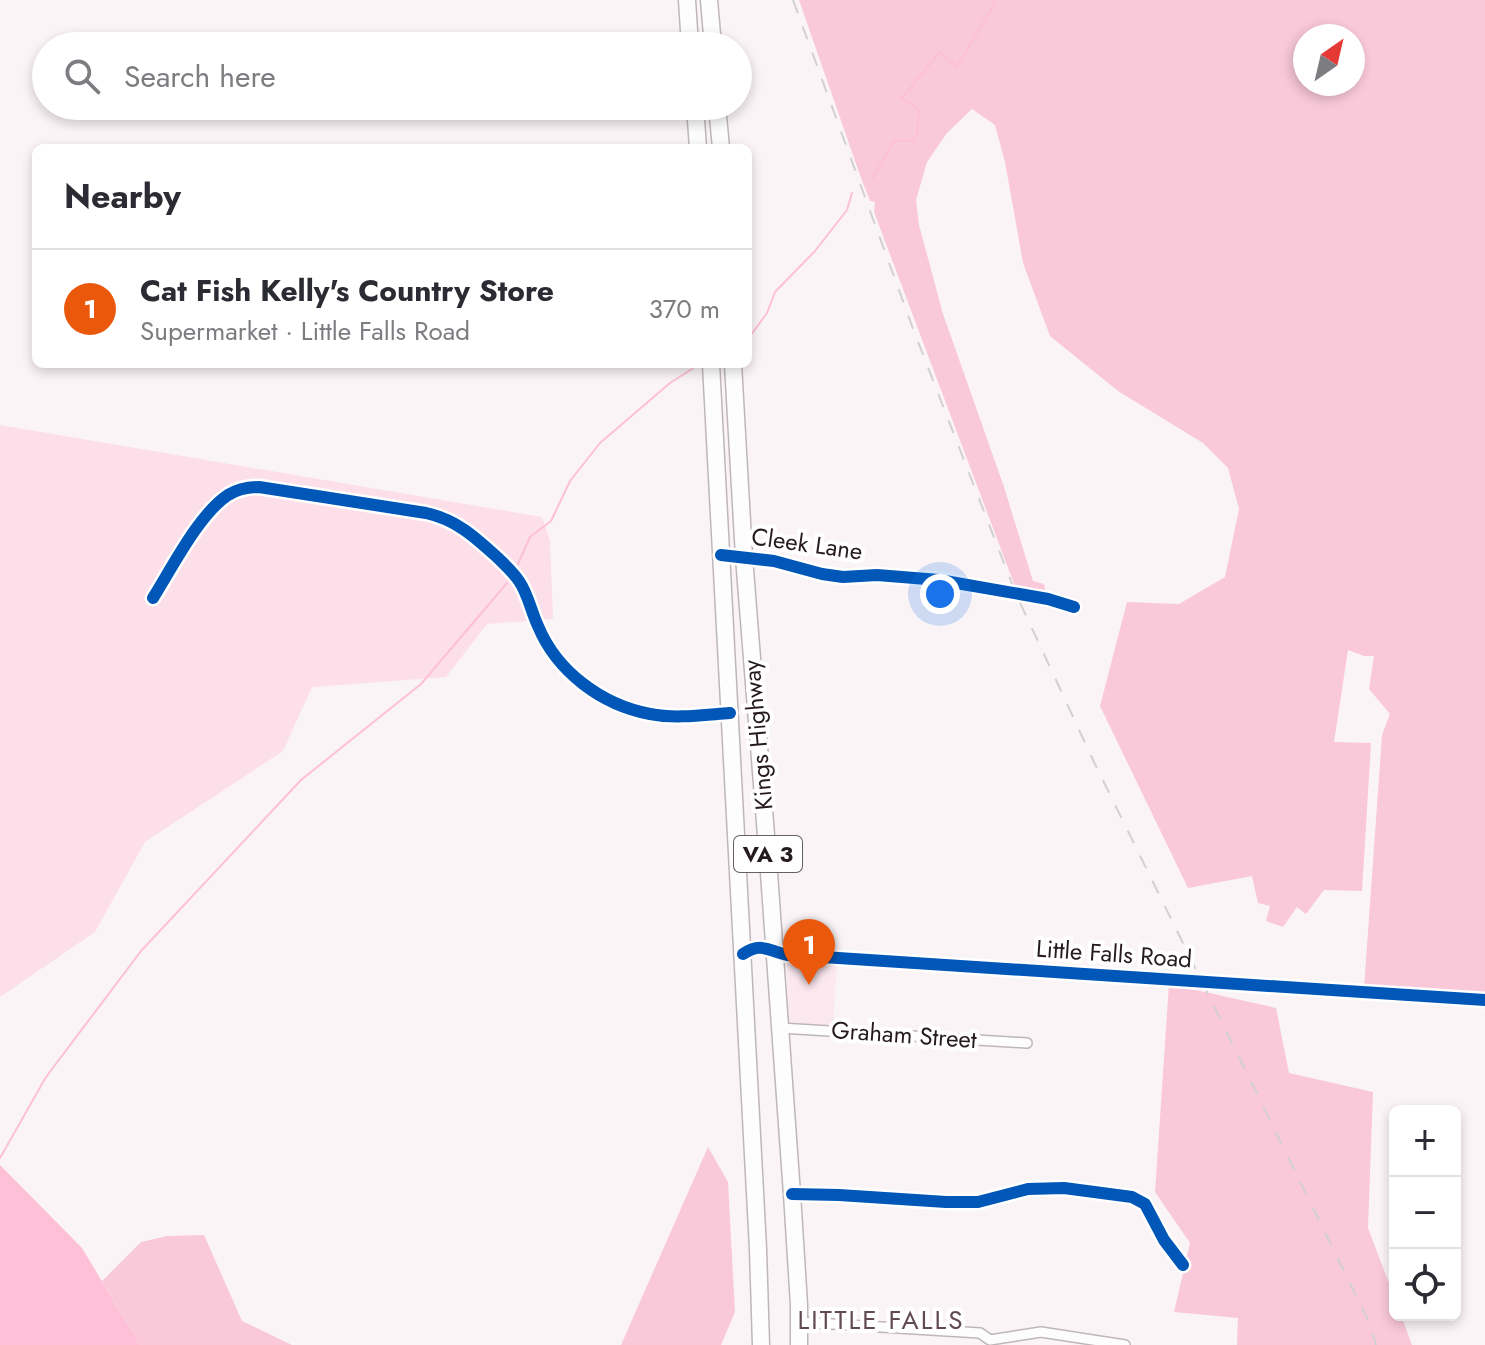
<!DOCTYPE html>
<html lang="en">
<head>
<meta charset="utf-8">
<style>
  body { margin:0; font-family:Jost,sans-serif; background:#f7f7f7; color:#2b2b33 }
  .controls { position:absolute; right:24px; bottom:24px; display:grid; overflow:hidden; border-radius:12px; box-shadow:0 4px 12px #0003 }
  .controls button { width:72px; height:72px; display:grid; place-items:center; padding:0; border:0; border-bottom:2px solid #e1e1e2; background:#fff; color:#2b2b33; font:40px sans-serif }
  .compass { position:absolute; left:1293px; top:24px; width:72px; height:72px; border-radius:50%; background:#fff; box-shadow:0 4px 12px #0003; rotate:34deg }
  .you { position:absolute; left:940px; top:594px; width:28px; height:28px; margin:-20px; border:6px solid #fff; border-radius:50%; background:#1a73e8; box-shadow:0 0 0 12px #1a73e833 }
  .badge { display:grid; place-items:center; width:52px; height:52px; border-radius:50%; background:#ea580c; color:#fff; font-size:26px; font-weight:700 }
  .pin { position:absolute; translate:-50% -66px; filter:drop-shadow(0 2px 4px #0008) }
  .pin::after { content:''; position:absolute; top:42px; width:28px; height:24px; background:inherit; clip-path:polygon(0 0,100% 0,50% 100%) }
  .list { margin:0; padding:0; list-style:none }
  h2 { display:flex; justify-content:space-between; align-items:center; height:104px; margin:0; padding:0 32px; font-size:34px }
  h2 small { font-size:26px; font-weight:400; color:#7c7c81 }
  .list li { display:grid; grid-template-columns:52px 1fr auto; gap:24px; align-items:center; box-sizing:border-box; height:120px; padding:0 32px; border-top:2px solid #e1e1e2 }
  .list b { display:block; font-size:30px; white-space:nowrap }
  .list p { margin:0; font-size:26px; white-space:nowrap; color:#7c7c81 }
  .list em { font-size:26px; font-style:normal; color:#7c7c81 }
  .icon { flex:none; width:44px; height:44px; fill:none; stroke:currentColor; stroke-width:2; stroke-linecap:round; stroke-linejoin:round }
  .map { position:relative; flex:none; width:1485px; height:1345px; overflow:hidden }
  .search { position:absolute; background:#fff; box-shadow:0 4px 12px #0003; left:32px; top:32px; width:720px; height:88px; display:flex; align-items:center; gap:20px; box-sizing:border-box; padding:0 28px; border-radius:44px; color:#7c7c81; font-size:30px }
  .panel { position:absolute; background:#fff; box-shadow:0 4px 12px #0003; left:32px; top:144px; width:720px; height:224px; border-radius:12px }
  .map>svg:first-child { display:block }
  .built { fill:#fce8ef }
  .green { fill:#fcdfe8 }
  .forest { fill:#f9c8d9; fill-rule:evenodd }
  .water { fill:#fdc0d6 }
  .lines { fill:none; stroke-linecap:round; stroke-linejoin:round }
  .stream { stroke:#fdc0d6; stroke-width:2 }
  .street-casing { stroke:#bfb6ba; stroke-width:12 }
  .highway-casing { stroke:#bfb6ba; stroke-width:19 }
  .street { stroke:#fefdfe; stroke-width:9 }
  .highway { stroke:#fefdfe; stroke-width:16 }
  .rail { stroke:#d2d0d1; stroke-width:2; stroke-dasharray:14 14; stroke-linecap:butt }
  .cycleway-casing { stroke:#fff; stroke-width:17 }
  .cycleway { stroke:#0057b8; stroke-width:12 }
  .labels { text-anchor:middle; stroke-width:8; stroke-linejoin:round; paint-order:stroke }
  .shield { fill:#fff; stroke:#665f62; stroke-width:2 }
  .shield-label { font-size:22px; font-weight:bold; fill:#251a1e }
  .street-label { font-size:24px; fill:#251a1e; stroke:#fff }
  .neighbourhood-label { font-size:26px; letter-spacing:2px; fill:#624a52; stroke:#fff }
</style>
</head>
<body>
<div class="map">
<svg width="1485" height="1345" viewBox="0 0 1485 1345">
  <rect width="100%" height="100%" fill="#fbf4f6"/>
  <path class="built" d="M787,961l50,2 -4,65 -45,-4z"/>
  <path class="green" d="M0,425l542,92 8,23 3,79 -66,5 -41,53 -134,10 -29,64 -138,91 -50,90 -95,65z"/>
  <path class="forest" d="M799,0h686v996l-121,-8 18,-253 8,-21 -21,-25 5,-33h-10l-16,-6 -14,92 37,1 -9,148 -38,-1 -18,24 -9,-7 -14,20 -17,-6 4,-15 -12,-3 -6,-27 -64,12 -88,-182 27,-104 52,2 46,-27 14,-68 -11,-41 -25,-25 -85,-52 -68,-55 -27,-73 -18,-101 -10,-37 -23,-16 -25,24 -20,29 -11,38 3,25 24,89 61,173 29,94 11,3 2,12 -30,-7 -142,-377 1,-10 -5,-1 -9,-23zM1305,36h48v48h-48z
    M1169,984l107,24 13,65 84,19 -5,136 27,71v16h6l11,30h-175l1,-27 -64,-6 16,-69 -35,-51z
    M708,1147l20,35 7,130 -14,33h-100z
    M204,1235l38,86 50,24h-152l-38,-64 39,-39 26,-6z"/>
  <path class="water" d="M0,1165l82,83 58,97h-140z"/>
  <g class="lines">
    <path class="stream" d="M872,179l22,-38h19l4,-7 2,-24 -17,-12 38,-46 17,15 33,-56 5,-11
      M748,339l19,-26 8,-21 40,-41 32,-41 5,-17
      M518,564l12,-27 21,-16 19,-40 30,-38 70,-60 22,-14 4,-5
      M0,1158l46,-81 95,-126 160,-171 120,-96 86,-101"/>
    <g class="street-casing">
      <path id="street" d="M721,555l53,6 48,13 21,3 34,-2 62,5 109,19 26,8
        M153,598c19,-30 46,-84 75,-103 10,-6 20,-8 31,-8l167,26c31,7 49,24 72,45 7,7 15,14 21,23 9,13 12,30 19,45 19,46 64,79 112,88 26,5 53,1 80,-1
        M743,954c20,-13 26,-2 45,1 12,1 24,1 35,2l662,43
        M780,1028l247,15
        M792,1194l47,1 107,7h32l50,-13 36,-1 68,9 13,7 19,36 19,25
        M799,1322l181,11 10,7 51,-8 84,13"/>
    </g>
    <g class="highway-casing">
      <path id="highway" d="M687,0l3,46
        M709,0l4,46
        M695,106l3,42
        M717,106l4,42
        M711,364l47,885 3,96
        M733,364l11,193 25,316 23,321 7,111v40"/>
    </g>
    <use href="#street" class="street"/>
    <use href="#highway" class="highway"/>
    <path class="rail" d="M793,0l122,334 101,260 78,168 276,562 6,21"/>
    <g class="cycleway-casing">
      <path id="cycleway" d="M721,555l53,6 48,13 21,3 34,-2 62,5 109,19 26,8
        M153,598c19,-30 46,-84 75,-103 10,-6 20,-8 31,-8l167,26c31,7 49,24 72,45 7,7 15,14 21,23 9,13 12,30 19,45 19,46 64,79 112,88 26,5 53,1 80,-1
        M743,954c20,-13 26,-2 45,1 12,1 24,1 35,2l662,43
        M792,1194l47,1 107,7h32l50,-13 36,-1 68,9 13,7 19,36 19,25"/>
    </g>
    <use href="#cycleway" class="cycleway"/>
  </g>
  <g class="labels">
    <rect class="shield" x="734" y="836" width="68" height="36" rx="6"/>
    <g class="shield-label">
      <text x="768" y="862">VA 3</text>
    </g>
    <g class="street-label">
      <text transform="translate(807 544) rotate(8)" y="8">Cleek Lane</text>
      <text transform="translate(758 735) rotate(-95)" y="8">Kings Highway</text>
      <text transform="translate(1114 954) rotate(4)" y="8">Little Falls Road</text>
      <text transform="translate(904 1035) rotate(4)" y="8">Graham Street</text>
    </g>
    <g class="neighbourhood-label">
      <text x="881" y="1329">LITTLE FALLS</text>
    </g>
  </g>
</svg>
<div class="controls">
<button>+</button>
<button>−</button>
<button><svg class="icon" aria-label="locate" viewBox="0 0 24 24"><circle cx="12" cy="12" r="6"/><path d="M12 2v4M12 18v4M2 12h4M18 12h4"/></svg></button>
</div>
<svg class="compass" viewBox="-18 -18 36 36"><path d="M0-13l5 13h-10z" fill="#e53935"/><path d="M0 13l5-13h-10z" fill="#7c7c81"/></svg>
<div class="you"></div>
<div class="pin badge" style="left:809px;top:985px">1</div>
<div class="search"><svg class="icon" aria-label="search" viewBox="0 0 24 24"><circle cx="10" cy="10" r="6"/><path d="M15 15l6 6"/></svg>Search here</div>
<section class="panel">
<h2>Nearby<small></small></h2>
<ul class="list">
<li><span class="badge">1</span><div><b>Cat Fish Kelly's Country Store</b><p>Supermarket · Little Falls Road</p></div><em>370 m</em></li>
</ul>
</section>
</div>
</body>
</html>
